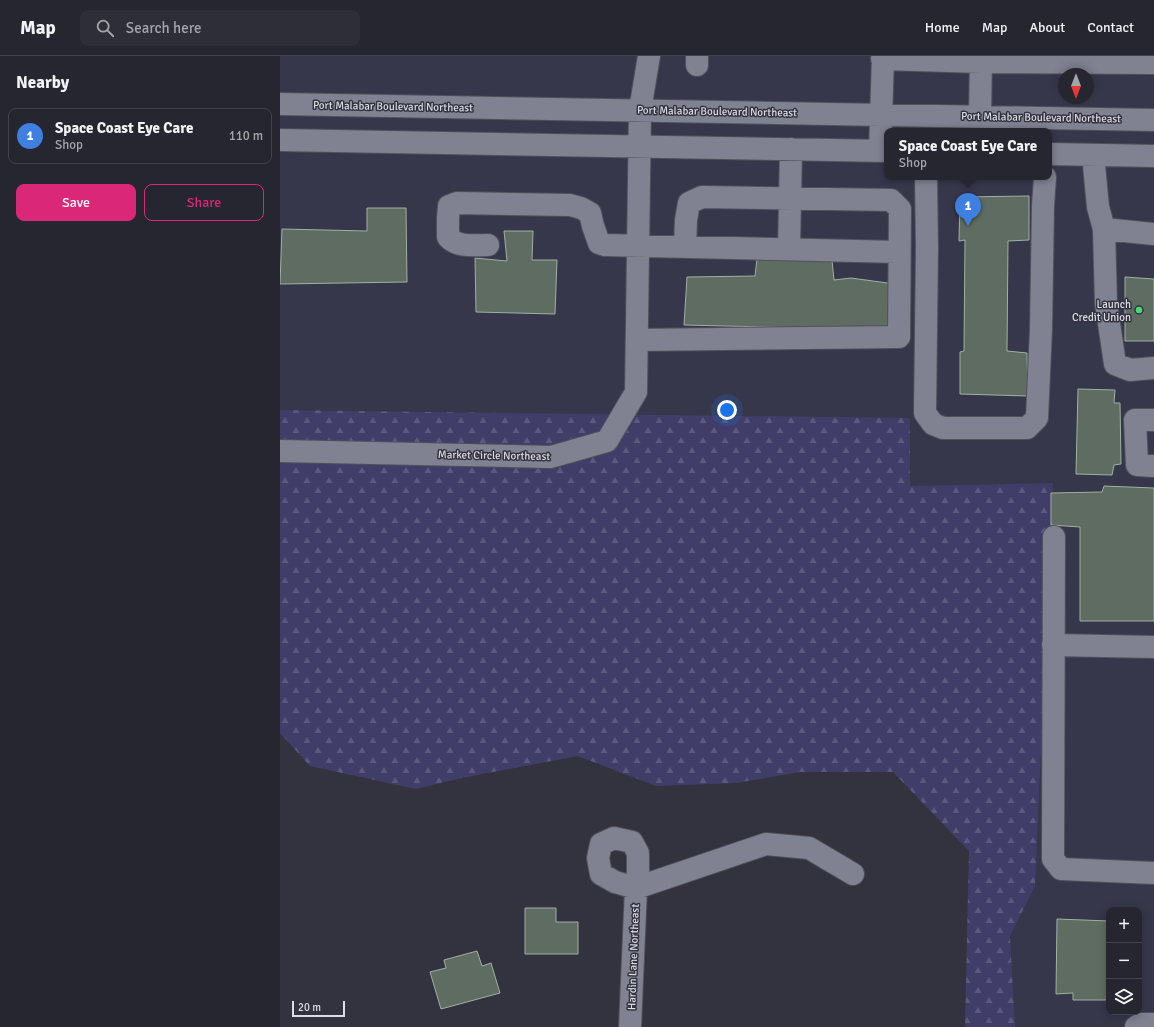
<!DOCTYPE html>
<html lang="en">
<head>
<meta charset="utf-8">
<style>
  body { margin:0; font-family:Signika,sans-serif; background:#2e2e38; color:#f1f3f6 }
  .controls { position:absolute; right:12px; bottom:12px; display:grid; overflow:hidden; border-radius:8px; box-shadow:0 2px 10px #0003 }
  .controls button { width:36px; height:36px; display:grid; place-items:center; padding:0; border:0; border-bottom:1px solid #42434c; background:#262630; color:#f1f3f6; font:20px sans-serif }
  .compass { position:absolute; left:778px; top:12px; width:36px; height:36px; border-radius:50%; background:#262630; box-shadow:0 2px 10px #0003; rotate:180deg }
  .scale { position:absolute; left:12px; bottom:10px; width:53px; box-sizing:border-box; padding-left:4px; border:2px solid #dddde6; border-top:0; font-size:11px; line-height:14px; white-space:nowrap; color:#dddde6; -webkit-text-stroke:3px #333340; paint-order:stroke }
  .you { position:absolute; left:447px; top:354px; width:14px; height:14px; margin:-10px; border:3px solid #fff; border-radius:50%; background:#1a73e8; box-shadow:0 0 0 6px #1a73e833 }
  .badge { display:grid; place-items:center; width:26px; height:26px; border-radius:50%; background:#db2777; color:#fff; font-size:13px; font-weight:700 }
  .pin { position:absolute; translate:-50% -33px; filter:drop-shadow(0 1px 2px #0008) }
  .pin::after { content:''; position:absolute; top:21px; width:14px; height:12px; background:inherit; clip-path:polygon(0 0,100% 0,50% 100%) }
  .popup { position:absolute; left:604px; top:72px; width:168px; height:52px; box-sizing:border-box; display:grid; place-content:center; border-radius:8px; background:#262630; filter:drop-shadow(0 1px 3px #0005); font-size:13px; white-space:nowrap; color:#a4a5ab }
  .popup b { font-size:15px; color:#f1f3f6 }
  .popup::after { content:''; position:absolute; left:50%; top:100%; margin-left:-8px; border:8px solid transparent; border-top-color:#262630 }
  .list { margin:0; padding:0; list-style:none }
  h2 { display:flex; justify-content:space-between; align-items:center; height:52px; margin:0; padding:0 16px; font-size:17px }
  h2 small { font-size:13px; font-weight:400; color:#a4a5ab }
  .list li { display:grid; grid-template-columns:26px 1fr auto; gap:12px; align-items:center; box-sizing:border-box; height:56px; margin:0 8px 8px; padding:0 8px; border:1px solid #42434c; border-radius:8px }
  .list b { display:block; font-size:15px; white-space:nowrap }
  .list p { margin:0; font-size:13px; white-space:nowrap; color:#a4a5ab }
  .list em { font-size:13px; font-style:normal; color:#a4a5ab }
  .actions { display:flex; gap:8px; padding:12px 16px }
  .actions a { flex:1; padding:9px 0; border:1px solid #db2777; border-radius:8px; text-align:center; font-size:14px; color:#db2777 }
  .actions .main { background:#db2777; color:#fff }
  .icon { flex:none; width:22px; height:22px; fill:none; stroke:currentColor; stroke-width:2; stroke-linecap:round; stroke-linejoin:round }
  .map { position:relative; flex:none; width:874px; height:971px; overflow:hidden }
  header { display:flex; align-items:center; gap:24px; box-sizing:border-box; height:56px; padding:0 20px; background:#262630; border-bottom:1px solid #42434c }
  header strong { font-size:19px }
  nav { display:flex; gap:22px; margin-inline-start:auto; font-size:14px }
  .search { width:280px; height:36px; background:#2e2e38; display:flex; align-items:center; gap:10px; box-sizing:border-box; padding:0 14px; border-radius:8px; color:#a4a5ab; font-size:15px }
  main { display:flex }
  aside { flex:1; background:#262630 }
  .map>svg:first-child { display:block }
  .built { fill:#37374b; fill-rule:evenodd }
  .forest { fill:url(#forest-firs) }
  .building { fill:#5f6c61; stroke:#a1b0a4 }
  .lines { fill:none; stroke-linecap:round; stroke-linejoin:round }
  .minor-casing { stroke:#51515c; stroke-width:24 }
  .minor { stroke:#818291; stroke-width:22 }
  .poi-dot { fill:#49d778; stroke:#333340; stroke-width:1.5 }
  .labels { text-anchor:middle; stroke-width:3; stroke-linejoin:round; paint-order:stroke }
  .street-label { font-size:11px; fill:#dddde6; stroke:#333340 }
  .poi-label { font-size:11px; fill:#dddde6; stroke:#333340; text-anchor:end }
</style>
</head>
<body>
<header>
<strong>Map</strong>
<div class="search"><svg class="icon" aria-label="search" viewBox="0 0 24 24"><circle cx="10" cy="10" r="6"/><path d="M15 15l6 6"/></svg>Search here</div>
<nav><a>Home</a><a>Map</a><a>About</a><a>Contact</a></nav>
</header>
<main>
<aside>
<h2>Nearby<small></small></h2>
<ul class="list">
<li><span class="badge" style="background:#3f7fe0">1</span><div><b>Space Coast Eye Care</b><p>Shop</p></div><em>110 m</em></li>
</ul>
<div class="actions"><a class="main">Save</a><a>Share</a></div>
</aside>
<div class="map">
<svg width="874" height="971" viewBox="0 0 874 971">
  <defs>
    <pattern id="forest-firs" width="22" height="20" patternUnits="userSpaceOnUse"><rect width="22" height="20" fill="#403e68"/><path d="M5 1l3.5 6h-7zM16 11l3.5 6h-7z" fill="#5b597e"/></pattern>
  </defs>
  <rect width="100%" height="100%" fill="#333340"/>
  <path class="built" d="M0,0h874v53l-874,-15zM784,18h24v24h-24z
    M0,59l874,15v16l-105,-2v-13h-162v10l-607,-12z
    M0,94l607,12v15h162v-12l105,2v860h-139l-5,-91 25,-50 18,-403 -144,3v-68l-629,-8zM829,854h30v102h-30z"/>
  <path class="forest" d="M0,354l630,8v68l143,-3 -18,403 -25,50 5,91h-50l4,-176 -76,-79h-93l-64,11 -80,3 -78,-30 -117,22 -45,11 -106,-23 -30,-33z"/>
  <path class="building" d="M749,140v44l-21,1 -1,110 20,2 1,43 -68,-2v-42l4,-1 1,-111 -6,1 1,-44z
    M87,152h39l1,74 -127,2 2,-55 85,2z
    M224,175h29l-1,29h25l-2,54 -79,-2 -1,-54 32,3z
    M477,203l75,1 2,20 17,-2 44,6 -3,46 -208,-5 3,-48 68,-1z
    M845,221l29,2v62h-29z
    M798,333l37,1 -1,13h6l1,61 -7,1 -2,10 -36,-1z
    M824,430l50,2v133h-74v-94l-29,-2v-32l51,-1z
    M245,852h31v14h22v32h-53z
    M777,863l52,2v79h-36v-7l-17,1z
    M197,895l5,15 9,-3 9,30 -59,16 -11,-37 16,-4 -2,-8z"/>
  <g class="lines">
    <g class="minor-casing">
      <path id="minor" d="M602,3l99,3 173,1
        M417,9v-9
        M0,48l874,16
        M700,60l1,-60
        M0,84l607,11
        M600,95l3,-95
        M769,98l105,2
        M813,99l5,52 6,22 50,5
        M646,121l1,72 -2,164 8,11 10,4h84l10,-10 4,-89 2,-123 2,-29
        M824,173l2,74 9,61 15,6 24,-2
        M208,189c-13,0 -30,3 -40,-8v-19l1,-12 8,-3 113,2 11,3 9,5 3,13 6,17 6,2 293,7
        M509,193l2,-100
        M357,284l262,-3 1,-128 -9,-9 -189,-3 -13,6 -3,17 -1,27
        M874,364h-19l2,45 17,1
        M0,395l271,6 56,-16 29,-49 4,-282 9,-54
        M774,481l-1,322 8,10 93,4
        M773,589l101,2
        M350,971l6,-139 2,-17v-18l-6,-11 -18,-4 -13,6 -3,14 3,16 14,8 21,6 130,-44 43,4 44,26
        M856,971l5,-3h13"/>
    </g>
    <use href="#minor" class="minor"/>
  </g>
  <circle class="poi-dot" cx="859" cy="254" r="4"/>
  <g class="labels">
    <g class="street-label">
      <text transform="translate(113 50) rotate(1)" y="4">Port Malabar Boulevard Northeast</text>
      <text transform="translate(437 55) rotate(1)" y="4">Port Malabar Boulevard Northeast</text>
      <text transform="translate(761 61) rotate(1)" y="4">Port Malabar Boulevard Northeast</text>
      <text transform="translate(214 399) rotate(1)" y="4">Market Circle Northeast</text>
      <text transform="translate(353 901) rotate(-88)" y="4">Hardin Lane Northeast</text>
    </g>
    <g class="poi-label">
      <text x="851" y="252">Launch<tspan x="851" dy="13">Credit Union</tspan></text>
    </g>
  </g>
</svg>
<div class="controls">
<button>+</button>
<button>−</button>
<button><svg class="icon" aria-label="layers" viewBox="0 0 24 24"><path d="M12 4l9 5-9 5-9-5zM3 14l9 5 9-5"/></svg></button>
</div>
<svg class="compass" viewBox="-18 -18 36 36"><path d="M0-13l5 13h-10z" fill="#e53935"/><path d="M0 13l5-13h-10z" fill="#a4a5ab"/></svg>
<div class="scale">20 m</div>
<div class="you"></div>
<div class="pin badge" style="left:688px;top:170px;background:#3f7fe0">1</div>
<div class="popup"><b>Space Coast Eye Care</b>Shop</div>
</div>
</main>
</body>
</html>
